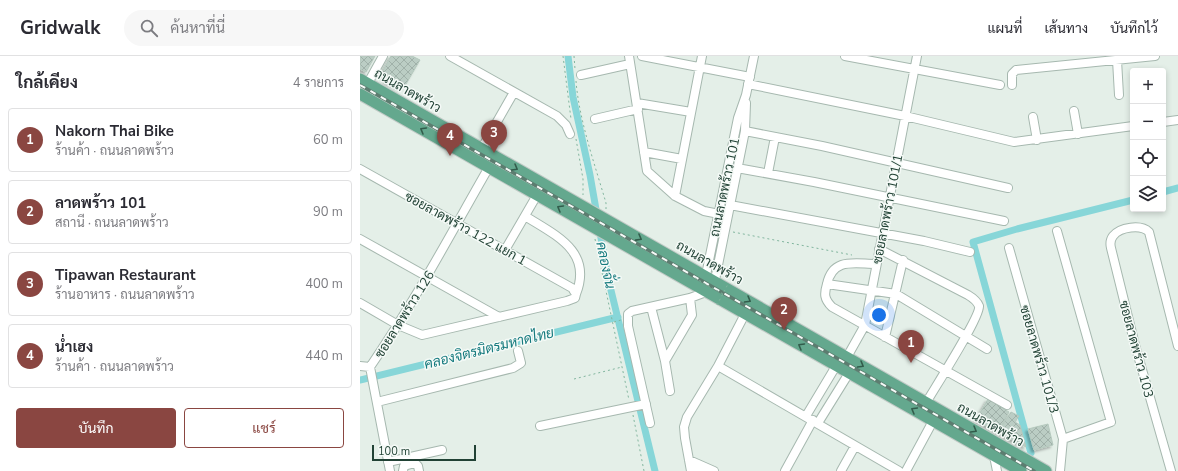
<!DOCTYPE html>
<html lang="th">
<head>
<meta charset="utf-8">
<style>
  body { margin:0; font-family:"Nunito Sans",Sarabun,sans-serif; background:#f7f7f7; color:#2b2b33 }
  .controls { position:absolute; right:12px; top:12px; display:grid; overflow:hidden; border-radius:4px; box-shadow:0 2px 6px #0003 }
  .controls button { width:36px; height:36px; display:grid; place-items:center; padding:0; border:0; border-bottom:1px solid #e1e1e2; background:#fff; color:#2b2b33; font:20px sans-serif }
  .scale { position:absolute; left:12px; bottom:10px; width:104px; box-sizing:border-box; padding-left:4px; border:2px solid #214235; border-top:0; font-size:11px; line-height:14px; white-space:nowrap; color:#214235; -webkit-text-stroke:3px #f5faf7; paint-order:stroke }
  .you { position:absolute; left:519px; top:259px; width:14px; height:14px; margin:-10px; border:3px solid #fff; border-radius:50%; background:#1a73e8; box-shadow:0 0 0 6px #1a73e833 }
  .badge { display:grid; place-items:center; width:26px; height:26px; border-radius:50%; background:#8a4641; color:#fff; font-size:13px; font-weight:700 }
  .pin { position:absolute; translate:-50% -33px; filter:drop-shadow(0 1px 2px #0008) }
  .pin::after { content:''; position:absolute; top:21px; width:14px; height:12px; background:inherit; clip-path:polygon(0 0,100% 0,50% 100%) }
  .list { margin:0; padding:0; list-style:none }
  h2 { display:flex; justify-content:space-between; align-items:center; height:52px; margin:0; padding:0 16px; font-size:17px }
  h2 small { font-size:13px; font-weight:400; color:#7c7c81 }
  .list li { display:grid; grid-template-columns:26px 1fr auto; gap:12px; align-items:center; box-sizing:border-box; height:64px; margin:0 8px 8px; padding:0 8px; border:1px solid #e1e1e2; border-radius:4px }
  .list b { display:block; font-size:15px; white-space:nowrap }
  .list p { margin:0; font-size:13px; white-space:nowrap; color:#7c7c81 }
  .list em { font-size:13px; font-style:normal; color:#7c7c81 }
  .actions { display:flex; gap:8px; padding:12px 16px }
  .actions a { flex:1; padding:9px 0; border:1px solid #8a4641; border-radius:4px; text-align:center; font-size:14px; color:#8a4641 }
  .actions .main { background:#8a4641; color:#fff }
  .icon { flex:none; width:22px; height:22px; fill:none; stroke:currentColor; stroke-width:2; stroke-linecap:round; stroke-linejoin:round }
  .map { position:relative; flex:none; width:818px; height:415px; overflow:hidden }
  header { display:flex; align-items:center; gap:24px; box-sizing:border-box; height:56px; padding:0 20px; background:#fff; border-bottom:1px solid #e1e1e2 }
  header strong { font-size:19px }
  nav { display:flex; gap:22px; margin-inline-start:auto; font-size:14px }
  .search { width:280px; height:36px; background:#f7f7f7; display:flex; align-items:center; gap:10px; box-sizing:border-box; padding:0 14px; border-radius:22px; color:#7c7c81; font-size:15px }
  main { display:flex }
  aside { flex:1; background:#fff }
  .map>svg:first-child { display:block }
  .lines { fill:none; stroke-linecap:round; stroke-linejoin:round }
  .canal { stroke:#87d6d8; stroke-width:7 }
  .building { fill:url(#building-cross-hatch); stroke:#b5c9be; filter:url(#shadow) }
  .minor-casing { stroke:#a6b8af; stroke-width:10 }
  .major-casing { stroke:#c1cac6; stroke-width:13 }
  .path { stroke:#81b59e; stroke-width:1; stroke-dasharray:2 3; stroke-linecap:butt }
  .minor { stroke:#fff; stroke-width:8 }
  .major { stroke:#64a88e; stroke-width:11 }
  .rail-casing { stroke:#5c7d70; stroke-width:3.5 }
  .rail { stroke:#f5faf7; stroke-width:2; stroke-dasharray:6; stroke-linecap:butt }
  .path-bridge { stroke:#81b59e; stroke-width:1; stroke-dasharray:2 3; stroke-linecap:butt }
  .oneway { stroke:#325c4b }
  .labels { text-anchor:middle; stroke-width:3; stroke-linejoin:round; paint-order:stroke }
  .street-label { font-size:13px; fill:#214235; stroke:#f5faf7 }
  .water-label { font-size:14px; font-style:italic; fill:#157a7e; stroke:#f5faf7 }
</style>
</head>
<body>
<header>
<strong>Gridwalk</strong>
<div class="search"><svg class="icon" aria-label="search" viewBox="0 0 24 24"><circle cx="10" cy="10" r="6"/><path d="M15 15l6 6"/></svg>ค้นหาที่นี่</div>
<nav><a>แผนที่</a><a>เส้นทาง</a><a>บันทึกไว้</a></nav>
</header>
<main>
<aside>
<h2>ใกล้เคียง<small>4 รายการ</small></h2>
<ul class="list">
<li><span class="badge">1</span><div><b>Nakorn Thai Bike</b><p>ร้านค้า · ถนนลาดพร้าว</p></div><em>60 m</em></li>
<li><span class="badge">2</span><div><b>ลาดพร้าว 101</b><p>สถานี · ถนนลาดพร้าว</p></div><em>90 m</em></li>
<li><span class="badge">3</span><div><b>Tipawan Restaurant</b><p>ร้านอาหาร · ถนนลาดพร้าว</p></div><em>400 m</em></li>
<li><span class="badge">4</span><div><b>น่ำเฮง</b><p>ร้านค้า · ถนนลาดพร้าว</p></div><em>440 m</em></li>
</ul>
<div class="actions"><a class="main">บันทึก</a><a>แชร์</a></div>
</aside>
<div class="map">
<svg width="818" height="415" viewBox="0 0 818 415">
  <defs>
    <pattern id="building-cross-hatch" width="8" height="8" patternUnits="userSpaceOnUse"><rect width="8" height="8" fill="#bbcdc4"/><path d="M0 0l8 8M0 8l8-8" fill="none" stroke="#a0b1a9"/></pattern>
    <filter id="shadow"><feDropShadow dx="-2.5" dy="2.5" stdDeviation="1" flood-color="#0004"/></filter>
  </defs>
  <rect width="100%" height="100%" fill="#e4efe8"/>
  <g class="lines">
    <path class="canal" d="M208,0l5,41 17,78 18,103 47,193
      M803,136l15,-4
      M0,324l258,-63
      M671,397l-58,-211 44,-13 116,-29"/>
  </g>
  <path class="building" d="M0,0h15l-9,16 -6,-3z
    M31,0h21l8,4 -14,24 -5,4 -14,-6 -6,-8z
    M628,343l21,13 -11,20 -22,-12z
    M651,356l8,4 -4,6 5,3 6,22 -28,-15z
    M688,368l5,21 -19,5 -6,-21z"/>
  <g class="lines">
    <g class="minor-casing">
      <path id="minor" d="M90,0l107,60 9,9 4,9
        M269,0l18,115 28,25 29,15 15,3
        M282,0l108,21
        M485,0l155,29
        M757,4l2,35
        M221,19l49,-11
        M8,27l15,-27
        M388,28l157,32 109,26 119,-16
        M652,29v-11l4,-4 139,-14
        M277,47l54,9
        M714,55l4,23
        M673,61l4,23
        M235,63l43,-10
        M803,66l15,-2
        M385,75l77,15 186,42
        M122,92l32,-56
        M284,96l38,7
        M377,112l77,14 190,39
        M0,113l212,119 4,6 -1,4 -8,3 -145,34 -24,-10 -38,-22
        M408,117l7,-36
        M315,140l27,-140
        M370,149l194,36 46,11
        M165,160c30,19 68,35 51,78
        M697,175l54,191 -48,17
        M0,183l139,78
        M649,192l54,191 -3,32
        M519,193l89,46c5,3 9,6 11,11 2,10 -45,83 -53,97
        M145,194l32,-55
        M516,208c-21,0 -43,-7 -49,20 -3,10 -3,15 5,23l175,98
        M467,228l69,10 91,55
        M351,230l4,-6 30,-149 1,-28
        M346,236v-17l32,-157 8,-23 8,-39
        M291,251l14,54 27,-46 -2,-17
        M525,281l18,-77
        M487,301l18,-32 52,-269
        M305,305l5,30
        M0,310l10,1
        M358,310l181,105
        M17,346l136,-34 8,-5 -3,-12
        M446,360l30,-50
        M290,367l-22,-97v-12l4,-3 58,-13 16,-6
        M458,367l31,-50
        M180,370l106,-22
        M634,400l3,15
        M329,404l25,11
        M28,406l54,-12
        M331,411l9,4
        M30,415l-20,-104c44,-64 80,-132 119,-200
        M43,415l1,-5 11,-3 3,3 1,5
        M331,415l-6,-33 -1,-11 3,-10 31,-51 27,-52
        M425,415l28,-51
        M481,415l14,-25
        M546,415l27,-50
        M811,415l-36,-126 -24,-97c-1,-4 -1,-8 2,-12 7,-9 28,-12 36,-4l29,114"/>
    </g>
    <g class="major-casing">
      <path id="major" d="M0,23l686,392
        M0,38l661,377"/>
    </g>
    <path class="path" d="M203,0l8,63
      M214,0l1,13
      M216,25c3,39 19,84 30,122v6
      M216,83l7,40v16
      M373,176l119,23
      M235,183l34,161
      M254,266l7,-2
      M214,323l48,-12
      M273,359l11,56"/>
    <use href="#minor" class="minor"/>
    <use href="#major" class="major"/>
    <g class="rail-casing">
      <path id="rail" d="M0,29l674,386"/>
    </g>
    <use href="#rail" class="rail"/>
    <path class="path-bridge" d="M335,222l28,16
      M357,249l11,-21"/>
  </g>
  <defs><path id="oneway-chevron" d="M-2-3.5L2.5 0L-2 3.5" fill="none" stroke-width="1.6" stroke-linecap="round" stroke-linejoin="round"/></defs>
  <g class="oneway">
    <use href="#oneway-chevron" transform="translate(63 74) rotate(-150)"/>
    <use href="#oneway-chevron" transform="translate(155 112) rotate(30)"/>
    <use href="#oneway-chevron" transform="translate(200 152) rotate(-150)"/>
    <use href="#oneway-chevron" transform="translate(279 182) rotate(29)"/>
    <use href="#oneway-chevron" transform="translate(388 244) rotate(30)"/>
    <use href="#oneway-chevron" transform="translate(441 290) rotate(-150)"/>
    <use href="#oneway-chevron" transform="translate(501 309) rotate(30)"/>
    <use href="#oneway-chevron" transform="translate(554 354) rotate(-150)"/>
    <use href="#oneway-chevron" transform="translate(614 374) rotate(30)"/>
  </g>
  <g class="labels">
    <g class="street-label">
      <text transform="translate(48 34) rotate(30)" y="5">ถนนลาดพร้าว</text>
      <text transform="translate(364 131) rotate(-78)" y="5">ถนนลาดพร้าว 101</text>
      <text transform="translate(527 153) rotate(-79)" y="5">ซอยลาดพร้าว 101/1</text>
      <text transform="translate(106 172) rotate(29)" y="5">ซอยลาดพร้าว 122 แยก 1</text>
      <text transform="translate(350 206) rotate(30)" y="5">ถนนลาดพร้าว</text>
      <text transform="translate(44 258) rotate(-58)" y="5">ซอยลาดพร้าว 126</text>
      <text transform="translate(777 293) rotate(75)" y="5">ซอยลาดพร้าว 103</text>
      <text transform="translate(680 303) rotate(74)" y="5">ซอยลาดพร้าว 101/3</text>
      <text transform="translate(631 368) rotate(30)" y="5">ถนนลาดพร้าว</text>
    </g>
    <g class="water-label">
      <text transform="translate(246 209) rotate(78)" y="5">คลองจั่น</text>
      <text transform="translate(129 292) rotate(-14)" y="5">คลองจิตรมิตรมหาดไทย</text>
    </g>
  </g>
</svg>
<div class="controls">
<button>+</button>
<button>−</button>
<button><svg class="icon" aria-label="locate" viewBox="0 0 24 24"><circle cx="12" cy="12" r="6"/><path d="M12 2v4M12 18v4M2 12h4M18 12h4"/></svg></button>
<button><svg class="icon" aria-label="layers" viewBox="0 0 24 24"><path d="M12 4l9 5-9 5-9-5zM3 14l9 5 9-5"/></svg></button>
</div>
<div class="scale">100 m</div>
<div class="you"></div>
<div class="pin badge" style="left:551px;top:307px">1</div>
<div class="pin badge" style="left:424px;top:274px">2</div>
<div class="pin badge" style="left:134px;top:97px">3</div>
<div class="pin badge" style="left:90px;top:100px">4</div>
</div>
</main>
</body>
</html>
